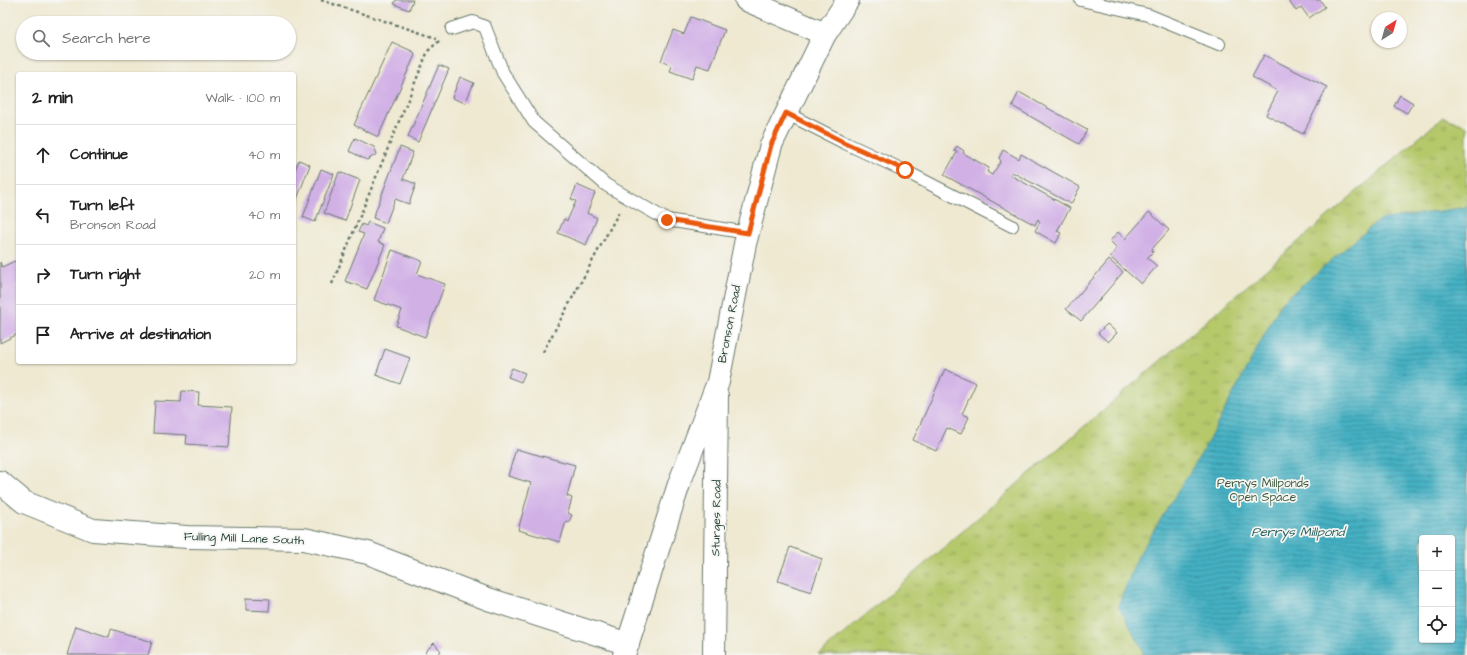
<!DOCTYPE html>
<html lang="en">
<head>
<meta charset="utf-8">
<style>
  body { margin:0; font-family:"Architects Daughter",sans-serif; background:#f2f2f2; color:#222 }
  .controls { position:absolute; right:12px; bottom:12px; display:grid; overflow:hidden; border-radius:4px; box-shadow:0 1px 3px #0004 }
  .controls button { width:36px; height:36px; display:grid; place-items:center; padding:0; border:0; border-bottom:1px solid #e0e0e0; background:#fff; color:#222; font:20px sans-serif }
  .compass { position:absolute; left:1371px; top:12px; width:36px; height:36px; border-radius:50%; background:#fff; box-shadow:0 1px 3px #0004; rotate:37deg }
  .stop { position:absolute; width:12px; height:12px; margin:-9px; border:3px solid #ea580c; border-radius:50%; background:#fff }
  .stop.end { background:#ea580c; border-color:#fff; box-shadow:0 1px 4px #0008 }
  .list { margin:0; padding:0; list-style:none }
  h2 { display:flex; justify-content:space-between; align-items:center; height:52px; margin:0; padding:0 16px; font-size:17px }
  h2 small { font-size:13px; font-weight:400; color:#767676 }
  .list li { display:grid; grid-template-columns:26px 1fr auto; gap:12px; align-items:center; box-sizing:border-box; height:60px; padding:0 16px; border-top:1px solid #e0e0e0 }
  .list b { display:block; font-size:15px; white-space:nowrap }
  .list p { margin:0; font-size:13px; white-space:nowrap; color:#767676 }
  .list em { font-size:13px; font-style:normal; color:#767676 }
  .icon { flex:none; width:22px; height:22px; fill:none; stroke:currentColor; stroke-width:2; stroke-linecap:round; stroke-linejoin:round }
  .map { position:relative; flex:none; width:1467px; height:655px; overflow:hidden }
  .search { position:absolute; background:#fff; box-shadow:0 1px 3px #0004; left:16px; top:16px; width:280px; height:44px; display:flex; align-items:center; gap:10px; box-sizing:border-box; padding:0 14px; border-radius:22px; color:#767676; font-size:15px }
  .panel { position:absolute; background:#fff; box-shadow:0 1px 3px #0004; left:16px; top:72px; width:280px; height:292px; border-radius:4px }
  .map>svg:first-child { display:block }
  .grass { fill:url(#grass-tufts); stroke:#6a8250; fill-rule:evenodd }
  .water { fill:url(#water-rules); stroke:#32767c; fill-rule:evenodd }
  .building { fill:#d1b0e6 }
  .lines { fill:none; stroke-linecap:round; stroke-linejoin:round }
  .lane-casing { stroke:#68796b; stroke-width:14 }
  .street-casing { stroke:#68796b; stroke-width:24 }
  .secondary-casing { stroke:#68796b; stroke-width:24 }
  .path { stroke:#68796b; stroke-width:2.5; stroke-dasharray:3 3; stroke-linecap:butt }
  .lane { stroke:#fff; stroke-width:12 }
  .street { stroke:#fff; stroke-width:22 }
  .secondary { stroke:#fff; stroke-width:22 }
  .route { stroke:#ea580c; stroke-width:5 }
  .labels { text-anchor:middle; stroke-width:3.5; stroke-linejoin:round; paint-order:stroke }
  .street-label { font-size:12px; fill:#1f3d34; stroke:#f6f6f2 }
  .park-label { font-size:12px; fill:#3d593f; stroke:#f6f6f2 }
  .water-label { font-size:13px; font-style:italic; fill:#2a605f; stroke:#f6f6f2 }
</style>
</head>
<body>
<div class="map">
<svg width="1467" height="655" viewBox="0 0 1467 655">
  <defs>
    <pattern id="grass-tufts" width="24" height="20" patternUnits="userSpaceOnUse"><rect width="24" height="20" fill="#b5c86b"/><path d="M3 7l-1-3M5 7V3M7 7l1-3M15 17l-1-3M17 17v-4M19 17l1-3" fill="none" stroke="#93a459"/></pattern>
    <pattern id="water-rules" width="6" height="5" patternUnits="userSpaceOnUse"><rect width="6" height="5" fill="#45b0c3"/><path d="M0 2.5h6" fill="none" stroke="#39909f"/></pattern>
  </defs>
  <rect width="100%" height="100%" fill="#f6f6f2"/>
  <filter id="ink" filterUnits="userSpaceOnUse"><feTurbulence type="fractalNoise" baseFrequency=".025" numOctaves="2"/><feDisplacementMap in="SourceGraphic" scale="8" xChannelSelector="R" yChannelSelector="G"/><feConvolveMatrix kernelMatrix="1 2 1 2 8 2 1 2 1" color-interpolation-filters="sRGB"/></filter>
  <filter id="wash" filterUnits="userSpaceOnUse"><feTurbulence type="fractalNoise" baseFrequency=".012" numOctaves="4" result="noise"/><feDisplacementMap in="SourceGraphic" scale="16" xChannelSelector="R" yChannelSelector="G"/><feGaussianBlur stdDeviation="0.9" result="paint"/><feColorMatrix in="noise" values="0 0 0 0 0 0 0 0 0 0 0 0 0 0 0 0 0 1.4 0 .05"/><feComposite in="paint" operator="in"/></filter>
  <g filter="url(#wash)">
    <rect width="100%" height="100%" fill="#efe9d2"/>
    <path class="grass" d="M1443,117l24,9v529h-648zM1422,538h30v102h-30z"/>
    <path class="water" d="M1467,207v448h-324l-1,-7 -24,-42 20,-50 66,-107 77,-146 98,-83zM1422,538h30v102h-30z"/>
    <g id="blocks">
      <path class="building" d="M396,0h17l-4,10 -15,-6z
        M1288,0h32l5,7 -16,11 -8,-11 -5,4z
        M691,17l34,13 -15,39 -13,-4 -5,14 -22,-8 2,-5 -11,-5 12,-31 11,4z
        M392,42l22,10 1,3 -37,82 -24,-12z
        M1264,55l63,32 -24,47 -37,-19 12,-24 -26,-14z
        M439,65l10,4 -31,73 -10,-5z
        M460,77l14,6 -9,20 -13,-5z
        M1019,92l68,38 -8,14 -67,-38z
        M1400,95l13,8 -6,10 -13,-7z
        M355,138l19,9 3,7 -10,6 -18,-9z
        M957,146l7,5 -1,2 26,15 -2,4 5,3 9,-14 -2,-3 4,-8 16,9 2,-5 59,33 -9,17 -59,-32 -2,3 60,33 -13,23 4,2 -5,10 -21,-12 5,-9 -2,-3 -3,6 -91,-50 13,-23 -3,-1z
        M400,147l13,5 -10,27 13,5 -7,20 -14,-5 -9,24 -13,-5z
        M299,160l11,5 -16,42v-35z
        M321,169l13,5 -19,48 -12,-5z
        M339,172l21,8 -15,41 -21,-8z
        M577,185l18,8 -8,20 10,5 -11,27 -28,-12 6,-14 3,2 9,-20 -5,-2z
        M1149,212l20,18 -17,19 1,3 -6,6 10,8 -16,18 -31,-27 7,-9 -7,-7 8,-9 7,7z
        M368,222l15,6 -5,14 7,3 -18,44 -22,-8 19,-47 -6,-2 4,-8 4,2z
        M392,250l30,11 -5,13 28,10 -20,53 -29,-11 6,-16 -28,-10z
        M1109,260l14,12 -42,49 -15,-12z
        M15,261l3,6v17l-2,1 2,4v45l-18,9v-81l2,5z
        M1107,324l10,9 -9,9 -10,-9z
        M385,349l25,9 -10,26 -24,-9z
        M512,368l13,5 -4,9 -13,-5z
        M945,369l31,14 -14,31 7,3 -8,17 -14,-6 -11,23 -23,-11z
        M182,391l17,1 -1,13 34,2 -3,40 -43,-3 1,-9 -34,-2 2,-32 26,1z
        M516,449l59,16 -8,31 5,2 -4,15 4,2 -3,7 -3,-1 -6,21 -42,-12 13,-47 -23,-7z
        M790,547l32,12 -11,33 -33,-11z
        M246,598l24,1 -1,12 -23,-1z
        M76,626l33,11 2,-8 41,13 -4,13h-81z
        M434,643l7,8 -4,4h-9l-3,-3z"/>
    </g>
  </g>
  <g filter="url(#ink)">
    <use href="#blocks" fill-opacity="0" stroke="#68796b" stroke-width="1"/>
    <g class="lines">
      <g class="lane-casing">
        <path id="lane" d="M1081,0l67,15 71,29
          M452,29l21,-7 12,5 18,46 31,49 72,63 61,35 81,13
          M786,113l57,29 62,29 107,55"/>
      </g>
      <g class="street-casing">
        <path id="street" d="M746,0l79,34
          M0,482l24,20 69,28 94,7 117,2 64,14 120,46 140,45"/>
      </g>
      <g class="secondary-casing">
        <path id="secondary" d="M624,655l55,-171 39,-102 27,-138 26,-99 54,-111 23,-34
          M714,655l3,-259"/>
      </g>
      <path class="path" d="M321,0l115,38
        M332,284l96,-233 12,-11
        M543,352l76,-140"/>
      <use href="#lane" class="lane"/>
      <use href="#street" class="street"/>
      <use href="#secondary" class="secondary"/>
    </g>
  </g>
  <g class="lines" filter="url(#ink)">
    <path class="route" d="M667,220l81,13 23,-88 15,-32 57,29 62,28"/>
  </g>
  <g class="labels">
    <g class="street-label">
      <text transform="translate(729 324) rotate(-79)" y="4">Bronson Road</text>
      <text transform="translate(716 518) rotate(-89)" y="4">Sturges Road</text>
      <text transform="translate(244 538) rotate(2)" y="4">Fulling Mill Lane South</text>
    </g>
    <g class="park-label">
      <text x="1263" y="487">Perrys Millponds<tspan x="1263" dy="14">Open Space</tspan></text>
    </g>
    <g class="water-label">
      <text x="1298" y="536">Perrys Millpond</text>
    </g>
  </g>
</svg>
<div class="controls">
<button>+</button>
<button>−</button>
<button><svg class="icon" aria-label="locate" viewBox="0 0 24 24"><circle cx="12" cy="12" r="6"/><path d="M12 2v4M12 18v4M2 12h4M18 12h4"/></svg></button>
</div>
<svg class="compass" viewBox="-18 -18 36 36"><path d="M0-13l5 13h-10z" fill="#e53935"/><path d="M0 13l5-13h-10z" fill="#767676"/></svg>
<div class="stop" style="left:905px;top:170px"></div>
<div class="stop end" style="left:667px;top:220px"></div>
<div class="search"><svg class="icon" aria-label="search" viewBox="0 0 24 24"><circle cx="10" cy="10" r="6"/><path d="M15 15l6 6"/></svg>Search here</div>
<section class="panel">
<h2>2 min<small>Walk · 100 m</small></h2>
<ul class="list">
<li><svg class="icon" aria-label="ahead" viewBox="0 0 24 24"><path d="M12 20V5M6 11l6-6 6 6"/></svg><div><b>Continue</b></div><em>40 m</em></li>
<li><svg class="icon" aria-label="left" viewBox="0 0 24 24"><path d="M17 20v-9H6M10 6l-5 5 5 5"/></svg><div><b>Turn left</b><p>Bronson Road</p></div><em>40 m</em></li>
<li><svg class="icon" aria-label="right" viewBox="0 0 24 24"><path d="M7 20v-9h11M14 6l5 5-5 5"/></svg><div><b>Turn right</b></div><em>20 m</em></li>
<li><svg class="icon" aria-label="arrive" viewBox="0 0 24 24"><path d="M6 21V4h12l-3 4 3 4H6"/></svg><div><b>Arrive at destination</b></div></li>
</ul>
</section>
</div>
</body>
</html>
